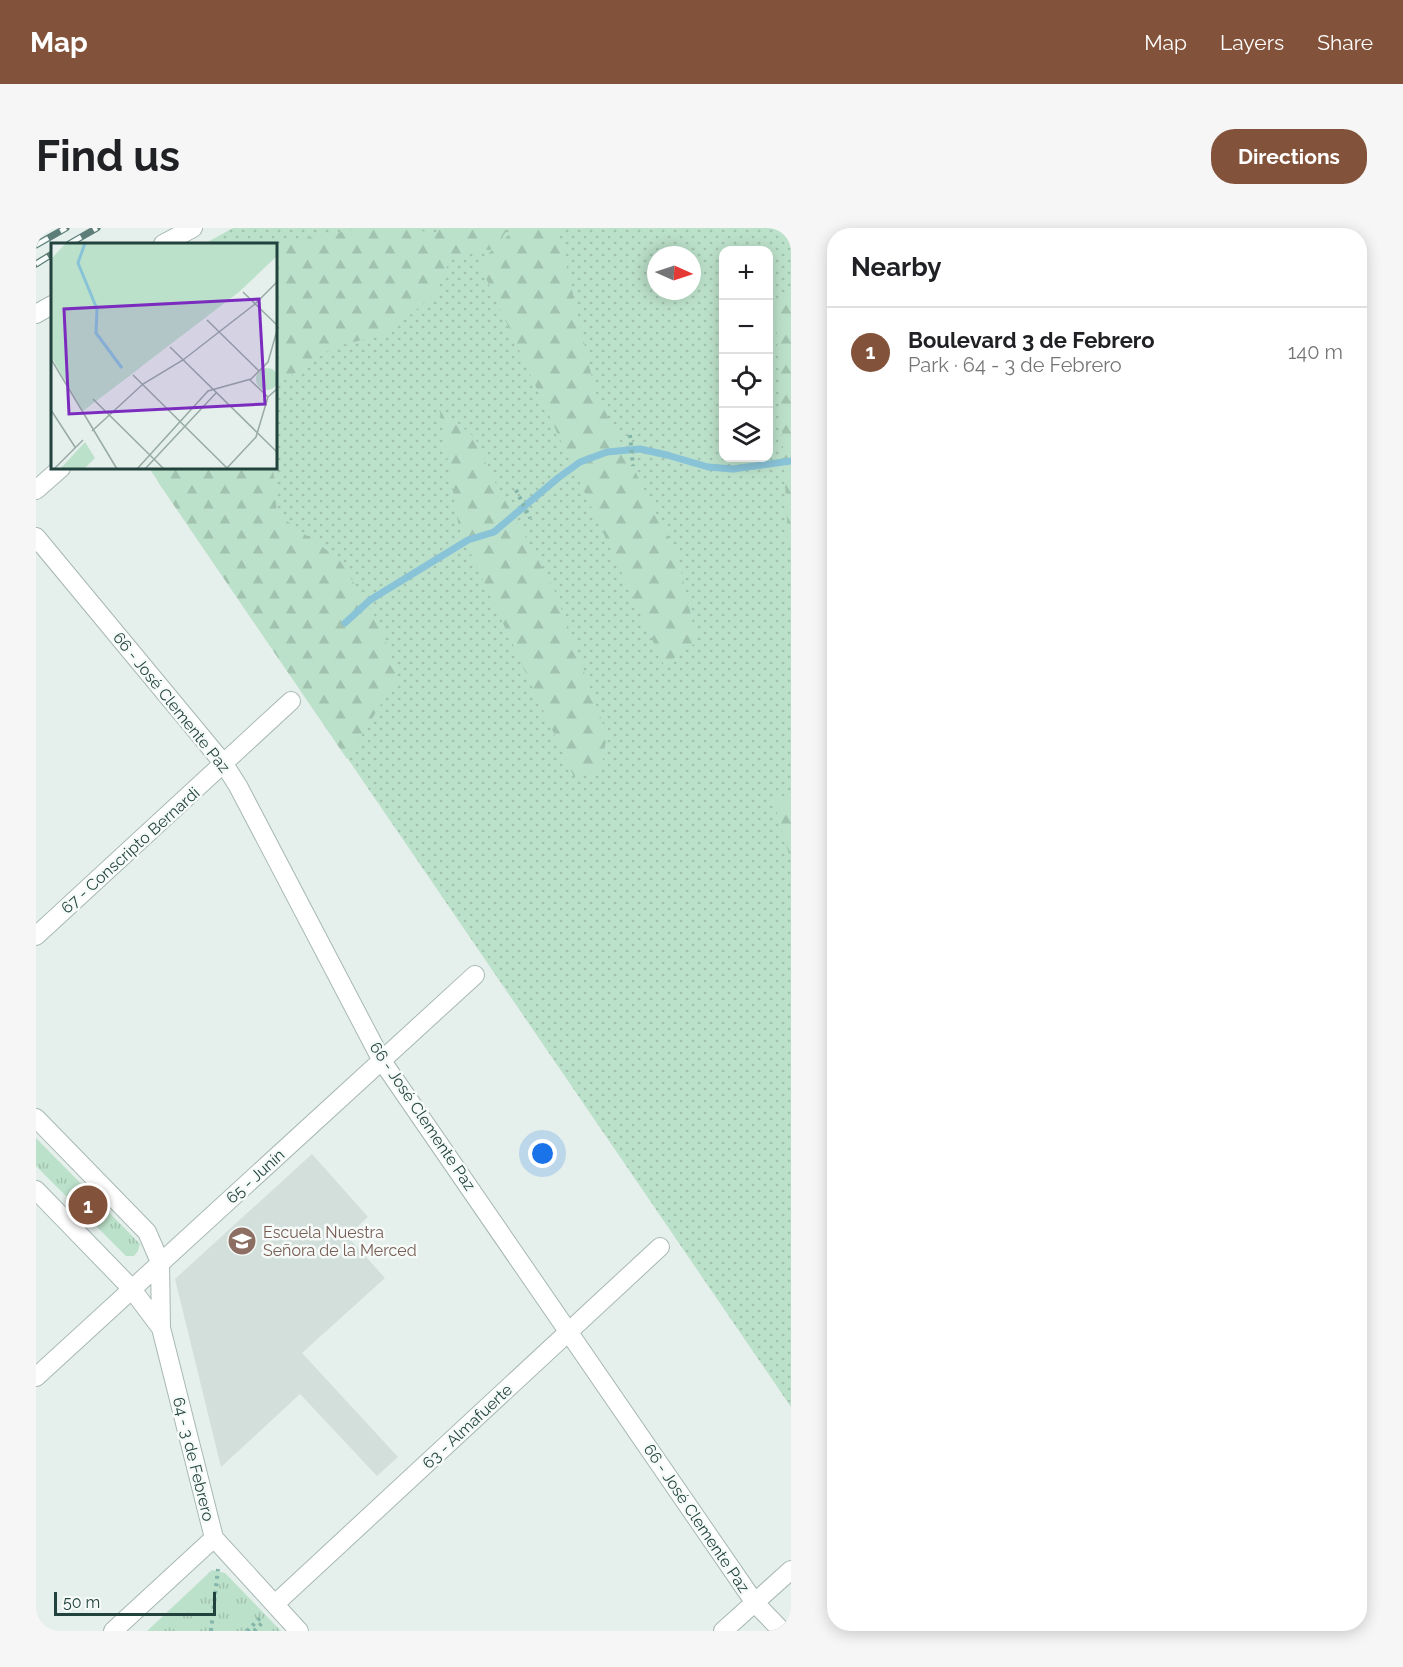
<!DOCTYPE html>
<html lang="en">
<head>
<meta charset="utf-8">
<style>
  body { margin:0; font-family:Raleway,sans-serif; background:#f6f6f6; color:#202124 }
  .controls { position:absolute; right:18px; top:18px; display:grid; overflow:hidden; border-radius:12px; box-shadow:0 3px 15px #0003 }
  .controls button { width:54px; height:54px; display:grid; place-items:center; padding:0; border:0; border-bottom:2px solid #e0e0e0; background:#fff; color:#202124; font:30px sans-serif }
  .compass { position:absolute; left:611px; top:18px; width:54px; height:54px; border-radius:50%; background:#fff; box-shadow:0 3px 15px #0003; rotate:93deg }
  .scale { position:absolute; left:18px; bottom:15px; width:162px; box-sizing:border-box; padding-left:6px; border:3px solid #22433d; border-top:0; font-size:16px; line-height:21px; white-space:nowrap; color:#22433d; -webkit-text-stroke:4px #f6fbf9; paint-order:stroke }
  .you { position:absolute; left:507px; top:926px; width:21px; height:21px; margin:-15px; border:4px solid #fff; border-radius:50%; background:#1a73e8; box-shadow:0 0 0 9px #1a73e833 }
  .badge { display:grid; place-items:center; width:39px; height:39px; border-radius:50%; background:#83523a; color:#fff; font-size:20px; font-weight:700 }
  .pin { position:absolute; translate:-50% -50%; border:3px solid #fff; box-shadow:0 2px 6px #0006 }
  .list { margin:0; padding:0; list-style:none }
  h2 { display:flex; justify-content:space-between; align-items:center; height:78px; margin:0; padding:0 24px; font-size:26px }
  h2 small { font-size:20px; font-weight:400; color:#757577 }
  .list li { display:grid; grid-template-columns:39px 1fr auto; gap:18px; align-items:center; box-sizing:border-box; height:90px; padding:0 24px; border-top:2px solid #e0e0e0 }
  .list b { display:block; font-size:22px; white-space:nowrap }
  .list p { margin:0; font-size:20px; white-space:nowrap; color:#757577 }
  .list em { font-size:20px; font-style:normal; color:#757577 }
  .icon { flex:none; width:33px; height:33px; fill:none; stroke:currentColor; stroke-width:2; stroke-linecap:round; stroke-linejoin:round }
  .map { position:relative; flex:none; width:755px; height:1403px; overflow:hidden; border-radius:24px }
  header { display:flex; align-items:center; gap:36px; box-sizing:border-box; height:84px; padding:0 30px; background:#83523a; color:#fff }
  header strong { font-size:28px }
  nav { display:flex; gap:33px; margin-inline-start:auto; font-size:21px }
  .intro { display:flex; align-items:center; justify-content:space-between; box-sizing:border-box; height:144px; padding:0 36px }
  h1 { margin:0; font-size:42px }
  .button { padding:15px 27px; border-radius:24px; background:#83523a; color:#fff; font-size:21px; font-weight:700 }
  main { display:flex; gap:36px; padding:0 36px }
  aside { flex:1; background:#fff; border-radius:24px; box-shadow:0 3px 15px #0003 }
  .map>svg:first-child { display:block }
  .built { fill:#d2dfdb }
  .grass { fill:url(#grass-dots); fill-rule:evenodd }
  .forest { fill:url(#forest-firs) }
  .park { fill:url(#park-tufts) }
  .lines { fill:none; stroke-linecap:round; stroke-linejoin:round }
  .stream { stroke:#89c3d8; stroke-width:7 }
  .minor-casing { stroke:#a7b8b3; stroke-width:20 }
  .path { stroke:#83b5aa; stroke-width:4; stroke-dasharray:3 4.5; stroke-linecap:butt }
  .minor { stroke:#fff; stroke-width:18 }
  .rail-casing { stroke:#5d7e78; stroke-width:7 }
  .rail { stroke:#f6fbf9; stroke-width:4.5; stroke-dasharray:14; stroke-linecap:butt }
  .labels { text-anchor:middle; stroke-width:5; stroke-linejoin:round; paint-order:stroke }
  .street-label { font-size:16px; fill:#22433d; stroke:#f6fbf9 }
  .education-label { font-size:16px; fill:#785e54; stroke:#f6fbf9; text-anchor:start }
  .inset-river { fill:none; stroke:#89c3d8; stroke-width:3 }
  .inset-road { fill:none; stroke:#97aaa5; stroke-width:1.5 }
  .view { fill:#7b2cbf; fill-opacity:0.15; stroke:#7b2cbf; stroke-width:3 }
  .inset-edge { fill:none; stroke:#22433d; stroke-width:3 }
</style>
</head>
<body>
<header>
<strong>Map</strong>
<nav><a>Map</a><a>Layers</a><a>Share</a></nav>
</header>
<div class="intro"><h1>Find us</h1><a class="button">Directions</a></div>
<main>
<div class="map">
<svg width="755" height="1403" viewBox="0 0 755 1403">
  <defs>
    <pattern id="grass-dots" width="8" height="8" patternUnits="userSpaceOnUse" patternTransform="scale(1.5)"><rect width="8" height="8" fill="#bce1ca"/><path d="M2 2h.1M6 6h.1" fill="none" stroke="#a1c2ae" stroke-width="1.8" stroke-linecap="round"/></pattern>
    <pattern id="forest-firs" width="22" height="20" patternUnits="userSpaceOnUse" patternTransform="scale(1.5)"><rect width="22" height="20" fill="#bce1ca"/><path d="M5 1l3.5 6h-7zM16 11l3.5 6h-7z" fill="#a1c2ae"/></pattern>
    <pattern id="park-tufts" width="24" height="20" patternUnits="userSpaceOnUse" patternTransform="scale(1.5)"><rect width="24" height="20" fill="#bce1ca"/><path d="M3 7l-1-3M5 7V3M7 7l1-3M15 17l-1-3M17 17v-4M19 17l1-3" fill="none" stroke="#a1c2ae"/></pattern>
  </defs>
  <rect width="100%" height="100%" fill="#e5efeb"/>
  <path class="built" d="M276,926l56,63 -21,19 38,42 -83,75 96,104 -21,19 -77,-82 -79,73 -46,-188z"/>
  <path class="grass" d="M197,0h558v1179l-642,-939h127v-224h-72zM688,22h44v208h-44zM620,27h36v36h-36z"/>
  <path class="forest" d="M327,0h51l17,6 13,-6h64l-11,18 19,-18h42l37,163 83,166 19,85 -33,23 -185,-402 15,-15 -44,11 -13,33 -48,41 -55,14 -58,39v-142z
    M755,62v251l-3,-3 -13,-236z
    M403,179l36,31 16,37 63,114 53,146 -6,35 -27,7 -115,-249z
    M119,240h118l4,46 62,45 41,66 18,52 -51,82 -189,-277z
    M736,568l19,1v64z"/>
  <path class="park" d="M0,910l104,106 -2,7 -4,5h-8l-90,-90z
    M176,1342l13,3 56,58h-134z"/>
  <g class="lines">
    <path class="stream" d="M309,395l25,-23 98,-60 26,-8 64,-54 22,-16 27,-10 33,-3 27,6 41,12 25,2 58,-8"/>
    <g class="minor-casing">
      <path id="minor" d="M127,16l30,-16
        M0,86l16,-9
        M0,262l25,-22
        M0,309l188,227 14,22 144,275 373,542 27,28
        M0,708l255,-235
        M0,890l111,114 13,30 1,66 53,210 85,93
        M0,962l95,98 30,40
        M0,1149l439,-402
        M239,1376l385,-357
        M77,1403l101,-93
        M687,1403l68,-61"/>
    </g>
    <path class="path" d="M594,207l3,31
      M480,262l14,28
      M175,1403l7,-62
      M211,1403l14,-14
      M218,1403l10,-10"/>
    <use href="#minor" class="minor"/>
    <g class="rail-casing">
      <path id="rail" d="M33,16l28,-16
        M0,17l30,-17
        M0,36l16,-10"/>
    </g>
    <use href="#rail" class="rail"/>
  </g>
  <defs>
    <g id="school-disc" transform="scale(1.5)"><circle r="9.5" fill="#8d6e63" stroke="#f6fbf9"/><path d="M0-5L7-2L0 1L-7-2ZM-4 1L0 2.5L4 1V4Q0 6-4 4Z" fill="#fff"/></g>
  </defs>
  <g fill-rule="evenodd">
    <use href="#school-disc" x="206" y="1013"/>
  </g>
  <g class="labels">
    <g class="street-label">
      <text transform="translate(136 474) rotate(51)" y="6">66 - José Clemente Paz</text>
      <text transform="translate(94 622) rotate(-42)" y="6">67 - Conscripto Bernardi</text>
      <text transform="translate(387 888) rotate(56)" y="6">66 - José Clemente Paz</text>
      <text transform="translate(219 948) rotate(-42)" y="6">65 - Junín</text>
      <text transform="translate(431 1198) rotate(-43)" y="6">63 - Almafuerte</text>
      <text transform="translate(158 1231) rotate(76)" y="6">64 - 3 de Febrero</text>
      <text transform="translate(661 1290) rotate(56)" y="6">66 - José Clemente Paz</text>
    </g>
    <g class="education-label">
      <text x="227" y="1010">Escuela Nuestra<tspan x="227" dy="18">Señora de la Merced</tspan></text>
    </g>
  </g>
  <g transform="translate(15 15)">
    <rect width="226" height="226" fill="#e5efeb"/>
    <path d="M15,0h211v13l-38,36 -156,119 -32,-55v-97z" fill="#bce1ca"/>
    <path d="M176,0h10l-28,22 1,10 -17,15 -50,17v-5l29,-30 12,-3 14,-14zM69,17l5,7 -8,13 9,6 -19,21 -33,4 -4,-11 23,-14 7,3 3,-19zM3,20l17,3 -18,18 -2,-18zM71,76l4,4 -56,28 1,5 10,8 10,17 16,-3 6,-9 16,-9 12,7 -37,28 -21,4 -12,-14 -4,-26 -9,-10 1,-4 7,3 -5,-5zM85,88l6,4 -34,18 -17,3z" fill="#bce1ca"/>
    <path d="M205 136a11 11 0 1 1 22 0a11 11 0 1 1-22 0Z" fill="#bce1ca"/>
    <path d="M34,199l10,16 -11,11h-24z" fill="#bce1ca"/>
    <path class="inset-river" d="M34,0l-7,20 19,46 -1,24 26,35"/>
    <path class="inset-road" d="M192,49l35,34M156,77l52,51M119,104l108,106M0,116l66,110M82,132l95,94M199,137l18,17M42,156l71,70M0,167l24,37M41,188l51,-47 40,-24 72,-56 23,-23M176,225l29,-31 12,-40 10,-9M3,226l29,-29M86,226l71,-78 43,-12 17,-17 10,-35M94,226l71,-76"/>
    <path class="view" d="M208,56l6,105 -196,10 -5,-105z"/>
    <rect width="226" height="226" class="inset-edge"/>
  </g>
</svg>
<div class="controls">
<button>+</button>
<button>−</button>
<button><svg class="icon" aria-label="locate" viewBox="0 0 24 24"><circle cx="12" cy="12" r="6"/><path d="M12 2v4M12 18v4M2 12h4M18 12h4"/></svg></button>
<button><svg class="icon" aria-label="layers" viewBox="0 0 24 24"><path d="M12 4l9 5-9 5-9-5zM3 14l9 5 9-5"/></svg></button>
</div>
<svg class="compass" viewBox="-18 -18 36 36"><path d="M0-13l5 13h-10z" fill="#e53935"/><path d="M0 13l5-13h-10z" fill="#757577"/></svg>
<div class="scale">50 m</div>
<div class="you"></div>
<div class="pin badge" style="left:52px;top:977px">1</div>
</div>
<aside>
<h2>Nearby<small></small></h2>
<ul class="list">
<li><span class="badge">1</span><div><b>Boulevard 3 de Febrero</b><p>Park · 64 - 3 de Febrero</p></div><em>140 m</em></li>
</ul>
</aside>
</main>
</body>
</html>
